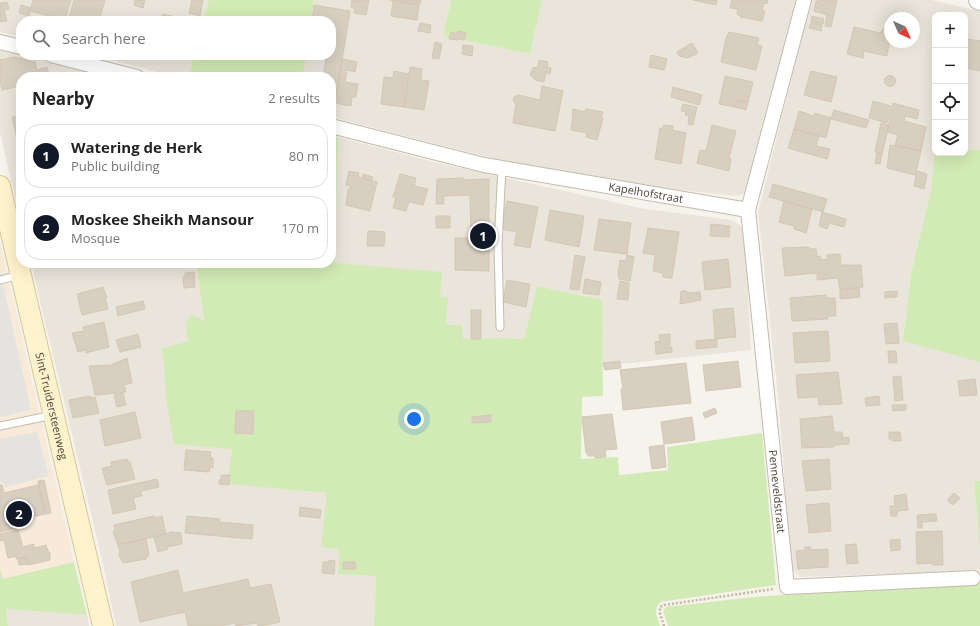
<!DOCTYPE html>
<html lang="en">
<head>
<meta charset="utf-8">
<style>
  body { margin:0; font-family:"Open Sans",sans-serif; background:#f2f2f2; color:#222 }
  .controls { position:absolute; right:12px; top:12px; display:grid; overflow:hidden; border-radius:8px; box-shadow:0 4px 16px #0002 }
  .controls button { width:36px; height:36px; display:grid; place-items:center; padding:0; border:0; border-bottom:1px solid #e0e0e0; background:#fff; color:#222; font:20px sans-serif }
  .compass { position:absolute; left:884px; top:12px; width:36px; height:36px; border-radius:50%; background:#fff; box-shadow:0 4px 16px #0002; rotate:135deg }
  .you { position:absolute; left:414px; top:419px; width:14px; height:14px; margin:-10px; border:3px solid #fff; border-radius:50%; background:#1a73e8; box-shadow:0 0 0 6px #1a73e833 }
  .badge { display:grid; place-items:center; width:26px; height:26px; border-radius:50%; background:#111827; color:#fff; font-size:13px; font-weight:700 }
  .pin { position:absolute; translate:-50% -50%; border:2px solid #fff; box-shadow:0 1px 4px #0006 }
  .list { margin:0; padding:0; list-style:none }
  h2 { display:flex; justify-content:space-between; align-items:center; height:52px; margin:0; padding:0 16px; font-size:17px }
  h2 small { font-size:13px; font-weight:400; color:#767676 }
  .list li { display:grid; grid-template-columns:26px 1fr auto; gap:12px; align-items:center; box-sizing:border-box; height:64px; margin:0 8px 8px; padding:0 8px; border:1px solid #e0e0e0; border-radius:16px }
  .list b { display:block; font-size:15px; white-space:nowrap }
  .list p { margin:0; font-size:13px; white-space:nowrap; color:#767676 }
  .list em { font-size:13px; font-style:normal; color:#767676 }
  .icon { flex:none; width:22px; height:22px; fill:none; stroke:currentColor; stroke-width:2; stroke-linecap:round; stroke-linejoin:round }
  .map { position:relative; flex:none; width:980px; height:626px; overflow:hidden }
  .search { position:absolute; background:#fff; box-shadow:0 4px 16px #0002; left:16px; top:16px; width:320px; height:44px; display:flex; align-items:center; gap:10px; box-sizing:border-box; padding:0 14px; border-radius:16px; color:#767676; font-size:15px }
  .panel { position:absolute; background:#fff; box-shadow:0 4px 16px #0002; left:16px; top:72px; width:320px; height:196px; border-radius:16px }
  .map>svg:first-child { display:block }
  .residential { fill:#eae5da; fill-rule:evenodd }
  .commercial { fill:#f7ead8 }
  .green { fill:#d2eab5 }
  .parking { fill:#e5e3e0 }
  .building { fill:#d8cfc1; stroke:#d3c7b4 }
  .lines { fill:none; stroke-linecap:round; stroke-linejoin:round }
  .service-casing { stroke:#c2bbae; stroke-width:9 }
  .minor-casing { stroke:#c2bbae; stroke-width:16 }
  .tertiary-casing { stroke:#c2bbae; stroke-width:20 }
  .secondary-casing { stroke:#d6c79b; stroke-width:22 }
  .path { stroke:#c4b79f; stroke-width:2.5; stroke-dasharray:2 2; stroke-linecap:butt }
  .service { stroke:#fff; stroke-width:7 }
  .minor { stroke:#fff; stroke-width:14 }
  .tertiary { stroke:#fff; stroke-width:18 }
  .secondary { stroke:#fff3cd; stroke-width:20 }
  .labels { text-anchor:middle; stroke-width:3.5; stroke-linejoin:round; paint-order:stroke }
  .street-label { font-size:11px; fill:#4b4439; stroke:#fff }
</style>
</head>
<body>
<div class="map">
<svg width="980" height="626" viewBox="0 0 980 626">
  <rect width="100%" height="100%" fill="#f6f3ec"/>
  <path class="residential" d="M0,0h209l-6,21h-182v16l-21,-5z
    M314,0h137l-8,36 87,18 12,-54h254l-47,187 -6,7 -7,2 -128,-14 -100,-20 -177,-45v-40h-28l3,-22h25v-34h-20z
    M811,0h120l49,11v139h-15v-135h-30v134l-4,42 -20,82 -8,67 77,22v119h-6l6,68v22l-180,6 -9,-9 -12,-163 -21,-193zM890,18h24v24h-24z
    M0,48l21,4v3h11l86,22h-97v145l-21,-89z
    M92,55h102l-5,22h-13z
    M338,137l100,26 207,46 87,11 9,6 4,14 6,110 -148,16 -2,-66 -64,-14 -13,53 -23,-1 -38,1 -17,-14 1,-29 -7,1 -105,-34z
    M31,263h135v2l30,-2 8,59 -19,2 3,17 -27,9 3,12 68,87 -5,35 101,9 -7,54 18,3 -1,24 38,2 -2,50h-258l-13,-62z
    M6,609l81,6 2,11h-81z"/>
  <path class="commercial" d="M0,242l74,320 -72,17 -2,-12z"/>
  <path class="green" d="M209,0h105l-3,21h-108z
    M451,0h91l-12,54 -87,-18z
    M194,55h112l-3,22h-114z
    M331,135l7,2 -3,126 107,9 -2,25 8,-1 -2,29h16l1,14 38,-1 23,1 13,-53 65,14 1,96 -21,1 -1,62 37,-2 1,18 49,-5 -1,-23 95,-14 14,152 -116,17c-7,8 -3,15 0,24h-286l2,-50 -38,-2 1,-24 -18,-3 6,-54 -100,-9 5,-35 -58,-5 -8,-46 -2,-36 -3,-13 27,-8 -3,-17 6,-8h4l9,5 -8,-58h135z
    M935,149v4h30v-3h15v212l-77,-21 8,-68 20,-82z
    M974,481h6v68z
    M74,562l13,53 -81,-6 2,17h-8v-59l2,12z
    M980,584v42h-312l-5,-15 3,-4 88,-10 99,-7z"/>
  <path class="parking" d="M0,271l31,139 -31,7z
    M37,432l12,44 -44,11 -2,-5h-3v-43z"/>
  <path class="building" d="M33,0h38l-6,20 -35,-9z
    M74,0h31l-6,21h-31z
    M135,0h10l-2,8 -9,-3z
    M192,0h11l-3,16 -11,-3z
    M352,0h17l-3,15 -12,-2 1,-4 -4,-2z
    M390,0h31l-1,4z
    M693,0h24l-1,5z
    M732,0h36l-1,4 -3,-1 -2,7 3,1 -3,10 -22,-4 1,-1 -4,-2 1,-5 -8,-1z
    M818,0h19l-6,27 -6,-1 2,-11 -13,-4 2,-10 2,1z
    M393,1l26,4 -2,15 -26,-4z
    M7,2l2,7 -5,1 3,11 -7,1v-19z
    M21,5l10,3 -2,8 -10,-3z
    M314,5l36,6 -15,92 -4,-1v-25h-8l3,-19 -19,-3h24v-34h-19z
    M163,14l25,6 -28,1z
    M812,16l12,3 -1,5 -12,-3z
    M811,22l11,3 -1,6 -12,-3z
    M420,23l11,2 -1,8 -12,-2z
    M854,27l26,6 3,-4 6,1 1,9 -3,17 -23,-5 -1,7 -16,-4z
    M458,31l8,2 -2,7 -5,-1 -1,1 -9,-1 2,-7 6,2z
    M729,32l30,6 -2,7 5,1 -6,24 -35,-8 5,-24z
    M967,39l13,2v30l-15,-3v-20z
    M435,42l7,2 -3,15 -7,-1z
    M692,43l6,10 -10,5 -9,-2 -2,-4z
    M463,45l10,1 -1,10 -10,-2z
    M651,55l16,4 -3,11 -15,-3z
    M14,57l21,5 2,8 10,-3 3,10h-12l-1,-4 -16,4 -1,1 1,8 -19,4 -2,-9v-21z
    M342,59l15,3 -2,10 -8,-2 -2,12 13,2 -2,13h-4l-1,9 -16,-3z
    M539,60l9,2 -1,5 4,1 -1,6 -4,-1 -2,9 -9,-2v-1l-3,-2 -2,-3 3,-6 5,-1z
    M410,67l12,2 -1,11 8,1 -5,29 -20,-3z
    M394,71l15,3 -5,33 -23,-3 3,-27 9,1z
    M811,71l26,6 -6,25 -27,-7z
    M884.5 81a5.5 5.5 0 1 1 11 0a5.5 5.5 0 1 1-11 0Z
    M725,76l28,6 -5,20 -11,-2 -2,7 -16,-3z
    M542,86l21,5 -8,40 -42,-8 3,-19 -3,-3 1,-4 4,-2 22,5z
    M673,87l29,8 -3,10 -28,-8z
    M737,100l11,2 -2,8 -11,-3z
    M873,101l18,5 -4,17 -18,-5z
    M893,103l26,7 -2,9 -12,-3 -1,5 22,6 -5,24 -26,-6 3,-10 -11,-3z
    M683,104l14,3 -4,18 -5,-1 1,-8 -4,-1 1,-3 -5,-1z
    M573,109l12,3 1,-3 17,3 -2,6h2l-6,22 -11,-3 1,-4 -16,-3 2,-16h-1z
    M834,110l35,10 -3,8 -35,-9z
    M799,111l15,5 1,-3 16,5 -5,20 -32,-9z
    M21,115v33h-2l-7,-31z
    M881,123l8,2 -7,29 -7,-2z
    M663,125l10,1 -1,4 14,3 -5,31 -26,-5 5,-31 3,1z
    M712,125l24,6 -7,27 2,1 -2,12 -32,-8 3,-13 6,1z
    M794,129l25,7 -3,10 14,3 -3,10 -39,-11z
    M890,145l31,6 -6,24 -28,-7z
    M877,153l5,1 -2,10 -5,-1z
    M349,171l10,2 -1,4 19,5 -7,29 -24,-6 2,-15 3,-4 -5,-1z
    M917,171l10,3 -3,15 -10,-3z
    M363,174l10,3 -2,4 -9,-3z
    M400,174l16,4 -2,8 14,3 -5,16 -14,-3 -3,9 -13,-3 3,-10 -3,-1z
    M463,178v2l26,-1v92l-34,-1v-32h16l-1,-43 -26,1v8h-8l1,-25z
    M773,184l54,15 -4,13 -54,-15z
    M507,201l31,6 -8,41 -16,-3 3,-13 -16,-3z
    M784,201l28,8 -6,24 -12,-4v-3l-15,-4z
    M550,210l34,6 -5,31 -34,-7z
    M822,212l24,7 -2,8 -15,-4 -2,6 -8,-3z
    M436,216h14v12h-14z
    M599,219l32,4 -4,31 -33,-4z
    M711,224l19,2 -1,11 -19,-1z
    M648,228l31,4 -7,46 -9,-1v-4l-10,-2 2,-16 -12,-2z
    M368,231l17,1 -1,14h-17z
    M809,247l1,2h6l1,8 3,-1 1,4 7,-1 -1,-4 13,-1 1,11h20l2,22 -23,3 -2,-12 -21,2v-7l-32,3 -3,-28z
    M575,255l10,2 -6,33 -9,-1z
    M627,255l7,2 -4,24 -11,-2 -1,-5 2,-14 6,1z
    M728,259l3,28 -26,3 -3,-28z
    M194,272l1,15 -11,1 -1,-11h2v-4z
    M585,279l16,3 -2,13 -16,-2z
    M507,280l23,4 -4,23 -23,-5z
    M620,281l9,2 -1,17 -11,-1z
    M103,287l4,11h-2l3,11 -26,6 -5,-21z
    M859,287l1,10 -20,2v-9z
    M681,291h6v2l13,-1 1,8 -21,4z
    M897,291v6l-12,1v-6z
    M826,295l1,3h8l1,18h-8v3l-36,2 -2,-23z
    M143,301l2,8 -27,7 -2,-9z
    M733,308l3,29 -21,2 -2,-29z
    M471,310h10v29h-10z
    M104,322l5,25 -23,6 -1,-3 -7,2 -6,-19 12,-2 -1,-4z
    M897,323l2,20 -13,1 -2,-20z
    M828,331l2,30 -35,2 -2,-30z
    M138,334l3,13 -21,5 -4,-12z
    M670,334v12h-4v2l6,-1v5l-16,2 -1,-12 4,-1v3h1l-1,-9z
    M717,339v8l-21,2v-8z
    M888,351h8l1,12h-8z
    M127,358l5,25 -8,2 2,7 -29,3h-2l-6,-29 22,-1z
    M620,361l1,7 -16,2 -2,-7z
    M738,361l3,26 -35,4 -3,-26z
    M686,363l5,40 -68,7 -2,-21h2l-3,-19z
    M838,372l4,32 -23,1 -1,-8 -20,1 -2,-23z
    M901,376l2,24 -8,1 -2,-24z
    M975,379l2,16 -17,1 -2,-15z
    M123,393l3,12 -9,2 -3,-12z
    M90,396v2l5,-1 4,16 -26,5 -4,-18z
    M879,396l1,9 -14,1 -1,-8z
    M892,405h14v5l-13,1z
    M715,408l2,5 -12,5 -2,-5z
    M236,411h18l-1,23 -18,-1z
    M135,412l6,26 -36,8 -5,-26z
    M612,414l5,35 -12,1 1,7 -11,1v-2h-7l-1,-3h-1l-4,-36z
    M491,415v7l-19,1v-6z
    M832,416l2,16h8l1,6 6,-1v7l-15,1v2l-32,1 -2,-29z
    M692,417l3,23 -31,4 -3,-22z
    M889,432h11l1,9h-9v-2h-3z
    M664,445l2,22 -14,2 -3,-22z
    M186,450l25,2 -1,6h3v10l-3,-1 -1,5 -25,-2z
    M127,459l1,3h2l5,17 -28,6 -5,-17 10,-2 -1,-4z
    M829,459l2,30 -25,2 -4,-30z
    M221,475h9l-1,10 -10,-1v-4h2z
    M157,479l2,8 -18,4 1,5 -9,2 3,11 -23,5 -5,-24z
    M44,480l7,33 -6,1 -7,-33z
    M0,485h2l2,8 34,-8 7,29 -28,6 2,8 -19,4z
    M954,493l6,5 -7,7 -6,-5z
    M906,494l2,16 -11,1v5h-6l-1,-10h5l-1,-10z
    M829,503l2,28 -22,2 -3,-28z
    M300,507l21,3 -1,8 -21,-2z
    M936,514l1,7 -15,1v6h-4l-1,-13z
    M154,516l1,2 7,-2 4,18 -48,11 -5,-13 2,-2 -1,-5z
    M187,516l33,3 -1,3 34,3 -1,14 -67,-6z
    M18,530l5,17 11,-3v4l12,-3 2,6 2,2v7l-22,5 -1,-8 -11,2v-3l-8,2 -4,-18 -4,1v-7z
    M942,531l1,34h-11v-2l-15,1 -1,-32z
    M172,532l9,1 1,11 -15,3 1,2 -10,3 -4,-15z
    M146,539l3,15 -3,5 -23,4 -4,-8 1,-3 -2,-7z
    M900,539v11l-9,1 -1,-11z
    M856,544l2,19 -11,1 -2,-19z
    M805,547h5l1,3 17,-1v18l-30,2 -2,-18 9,-1z
    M27,557l1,7 -9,1 -1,-6z
    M329,560l6,1 -1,13 -12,-1 1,-11h6z
    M343,562h12l1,7h-13z
    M178,570l5,23 65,-14 2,9 21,-4 9,38 -18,4h-4l-1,-3 -21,3 -1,-3 -15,3h-32l-3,-14 -45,10 -9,-40z"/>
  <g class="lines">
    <g class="service-casing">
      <path id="service" d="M0,280l19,-5
        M500,327l-2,-82 4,-77
        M0,426l53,-11"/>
    </g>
    <g class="minor-casing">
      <g id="minor">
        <path d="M0,42l21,5"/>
        <path d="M51,55l86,22"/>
        <path id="s1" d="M331,126l153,39 264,45 56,-210"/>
        <path id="s2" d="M748,210l39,377 186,-9"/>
      </g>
    </g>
    <g class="tertiary-casing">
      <path id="tertiary" d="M978,0l2,1"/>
    </g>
    <g class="secondary-casing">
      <g id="secondary">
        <path id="s3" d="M0,186l103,440"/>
      </g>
    </g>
    <path class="path" d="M664,626l-4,-13v-6l4,-2 109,-16"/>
    <use href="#service" class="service"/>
    <use href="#minor" class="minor"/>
    <use href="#tertiary" class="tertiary"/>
    <use href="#secondary" class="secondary"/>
  </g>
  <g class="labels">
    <g class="street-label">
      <text dy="4" stroke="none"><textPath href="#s1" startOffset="322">Kapelhofstraat</textPath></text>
      <text dy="4" stroke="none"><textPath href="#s3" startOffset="226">Sint-Truidersteenweg</textPath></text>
      <text dy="4" stroke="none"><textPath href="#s2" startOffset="283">Penneveldstraat</textPath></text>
    </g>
  </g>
</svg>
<div class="controls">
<button>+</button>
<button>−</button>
<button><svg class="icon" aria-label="locate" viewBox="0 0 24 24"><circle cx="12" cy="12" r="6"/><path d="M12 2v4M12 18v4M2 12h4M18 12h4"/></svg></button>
<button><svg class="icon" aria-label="layers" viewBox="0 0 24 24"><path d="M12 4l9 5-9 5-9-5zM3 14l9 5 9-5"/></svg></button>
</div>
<svg class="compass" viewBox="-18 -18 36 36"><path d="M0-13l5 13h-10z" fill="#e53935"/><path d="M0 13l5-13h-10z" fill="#767676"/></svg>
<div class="you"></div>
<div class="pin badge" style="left:483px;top:236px">1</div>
<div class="pin badge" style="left:19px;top:514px">2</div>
<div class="search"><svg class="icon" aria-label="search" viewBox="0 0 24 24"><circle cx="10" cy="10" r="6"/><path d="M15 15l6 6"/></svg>Search here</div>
<section class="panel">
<h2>Nearby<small>2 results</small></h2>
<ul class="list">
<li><span class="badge">1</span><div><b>Watering de Herk</b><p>Public building</p></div><em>80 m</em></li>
<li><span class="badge">2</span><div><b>Moskee Sheikh Mansour</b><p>Mosque</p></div><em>170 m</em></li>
</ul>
</section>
</div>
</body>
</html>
